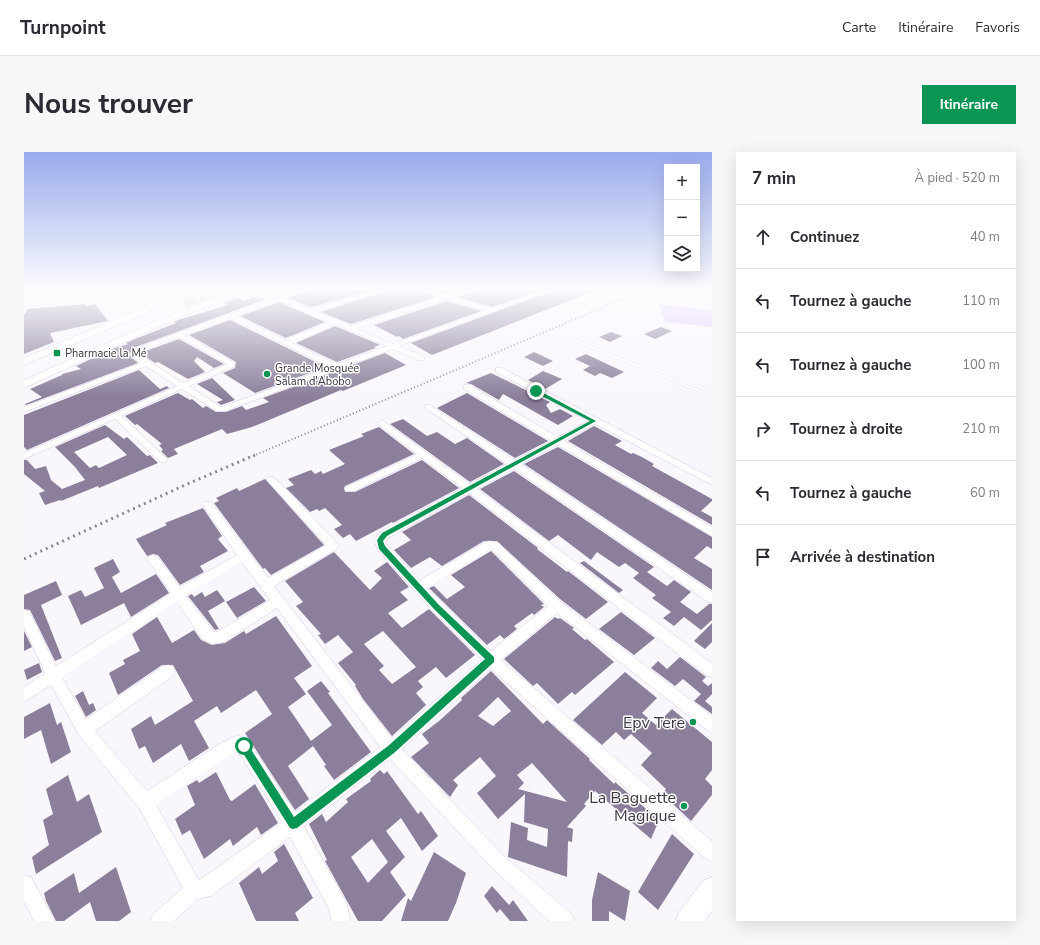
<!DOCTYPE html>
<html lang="fr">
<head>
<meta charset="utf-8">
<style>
  body { margin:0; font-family:"Nunito Sans",sans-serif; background:#f7f7f7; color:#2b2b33 }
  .controls { position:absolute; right:12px; top:12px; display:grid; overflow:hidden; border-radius:0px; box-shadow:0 4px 16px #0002 }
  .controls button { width:36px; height:36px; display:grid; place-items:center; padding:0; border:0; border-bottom:1px solid #e1e1e2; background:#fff; color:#2b2b33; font:20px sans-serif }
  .stop { position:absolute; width:12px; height:12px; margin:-9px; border:3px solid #0b9554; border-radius:50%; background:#fff }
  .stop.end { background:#0b9554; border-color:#fff; box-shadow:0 1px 4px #0008 }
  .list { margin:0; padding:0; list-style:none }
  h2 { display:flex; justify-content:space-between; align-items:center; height:52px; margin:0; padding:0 16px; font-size:17px }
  h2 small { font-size:13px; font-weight:400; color:#7c7c81 }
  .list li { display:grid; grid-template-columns:26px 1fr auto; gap:12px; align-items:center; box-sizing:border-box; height:64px; padding:0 16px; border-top:1px solid #e1e1e2 }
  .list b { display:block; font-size:15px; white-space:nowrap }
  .list em { font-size:13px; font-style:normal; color:#7c7c81 }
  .icon { flex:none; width:22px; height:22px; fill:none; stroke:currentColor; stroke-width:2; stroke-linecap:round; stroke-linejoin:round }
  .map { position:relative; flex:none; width:688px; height:769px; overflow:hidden; border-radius:0px }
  header { display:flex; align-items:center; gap:24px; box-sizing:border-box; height:56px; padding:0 20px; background:#fff; border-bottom:1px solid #e1e1e2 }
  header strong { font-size:19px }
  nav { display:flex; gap:22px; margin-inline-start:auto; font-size:14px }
  .intro { display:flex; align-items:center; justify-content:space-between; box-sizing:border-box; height:96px; padding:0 24px }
  h1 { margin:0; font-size:28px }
  .button { padding:10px 18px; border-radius:0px; background:#0b9554; color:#fff; font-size:14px; font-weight:700 }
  main { display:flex; gap:24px; padding:0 24px }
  aside { flex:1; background:#fff; border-radius:0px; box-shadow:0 4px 16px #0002 }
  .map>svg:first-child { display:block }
  .green { fill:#dfc9fc }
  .building { fill:#8b7f9b; fill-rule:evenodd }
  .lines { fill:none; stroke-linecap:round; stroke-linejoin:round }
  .primary-tunnel { stroke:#d3d0d8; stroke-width:10; stroke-dasharray:10 5; stroke-linecap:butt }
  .lane-casing { stroke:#d4c8e5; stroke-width:0.5 }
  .street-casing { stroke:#d4c8e5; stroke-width:1 }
  .secondary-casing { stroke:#d4c8e5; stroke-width:1 }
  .primary-casing { stroke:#d4c8e5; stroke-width:1 }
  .lane { fill:#fff; fill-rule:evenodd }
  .street { fill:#fff; fill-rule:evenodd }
  .secondary { fill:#fff; fill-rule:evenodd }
  .primary { fill:#fff; fill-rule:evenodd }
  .rail-far1 { stroke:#8c8892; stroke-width:2; stroke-dasharray:1 2.5; stroke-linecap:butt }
  .rail { stroke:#8c8892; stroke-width:3; stroke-dasharray:2 4; stroke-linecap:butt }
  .route { fill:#0b9554 }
  .poi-dot { fill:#0b9554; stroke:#fff; stroke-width:1.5 }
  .labels { text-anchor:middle; stroke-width:3; stroke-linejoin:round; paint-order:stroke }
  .far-poi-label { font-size:11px; fill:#3b3642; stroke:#fff; text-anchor:start }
  .near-poi-label { font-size:16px; fill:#3b3642; stroke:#fff; text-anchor:end }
</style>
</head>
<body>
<header>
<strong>Turnpoint</strong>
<nav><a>Carte</a><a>Itinéraire</a><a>Favoris</a></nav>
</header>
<div class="intro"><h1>Nous trouver</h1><a class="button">Itinéraire</a></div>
<main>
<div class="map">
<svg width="688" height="769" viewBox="0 0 688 769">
  <rect width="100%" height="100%" fill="#f9f7fd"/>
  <path class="green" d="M635,152l53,6v17l-47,-5z"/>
  <path class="building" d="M285,137h68l-66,18 -23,-9z
    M368,137h24l20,8 -85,27 -30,-12z
    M402,137h40l-21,5z
    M453,137h67l-52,18 -34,-10z
    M533,137h42l-167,66 -21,-12z
    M230,145l12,2 -133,49 -4,7 9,8 -112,42 -1,-1 17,-7 -12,-8 32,-14v-1l19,-5 -5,-3 39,-18 13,-4 -2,-1 9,-4 41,-16 -2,-1 4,-2 50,-15 -4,-2 15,-5 4,3z
    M423,149l34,10 -78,28 -4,-3 -2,1 -23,-12z
    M255,150l46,20 -39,16 -46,-22z
    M62,152l-1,2 10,-2 13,17 -58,12 4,9 -30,12v-39l4,-6z
    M206,168l96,47 -71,26 -32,-20 12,-5 1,-6 -47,-27z
    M311,174l43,18 2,1 -6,2 2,1 -39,14 -41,-19z
    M637,175l11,4 -17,8 -11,-5z
    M587,180l11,4 -12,6 -11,-5z
    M155,187l45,25 -10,4 -17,-11 -3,4 11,11 -17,7 -30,-17 -3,1 -15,-10z
    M510,200l19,9 -10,5 -19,-9z
    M361,201l21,12 -63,26 -2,-1 -89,37 -25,7 -5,-5 -48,20 4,5 -10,4 -7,-7 2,-1 -4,-5 3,-1 -25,-20 -2,1 -10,-9 53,-23 12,7 2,-1 11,9 3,-2 10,6h10l16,-6 4,4 23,-8 -6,-4z
    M562,202l38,18 -12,6 -12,-5 -5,3 -12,-6 7,-4 -15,-7z
    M115,218l21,19 7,-3 2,2 -142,62 -3,-3v-32z
    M519,219l19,8 -17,10 -17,-9z
    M467,221l59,29 -4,3 5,8 9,-4 13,7 -15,9 -55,-31 -4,6 -28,-16 -5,-1z
    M188,226l20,19 3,3 -14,5 -4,-3 6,-2 -26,-16z
    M443,241l81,48 -33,17 -78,-50z
    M379,267l24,17 10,-4 18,12 12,-6 37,26 -34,18 -80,-58z
    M81,273l19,14 3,-2 20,19 3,-1 8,8 -59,25 -1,-2 -37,15 -1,-1 -15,5 -6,-12 6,-2 -21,-17v-14h3l8,9 11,-3 5,14 11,9 23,-9 -10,-13 -20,-20zM84,285l19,18 -28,13 -3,-3 -6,3 -16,-16z
    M570,274l28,15 -7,4 16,9 2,-1 9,4 12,7 -2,2 60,33v2l-11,10 11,6v8l-144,-84z
    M355,275l35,27 -69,32 -1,2 1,4h10l67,-32 37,28 -66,35 -1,-1 -36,19 -6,-7 -7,4 -9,-9 8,-4 -17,-17 -6,3 -2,-2 -7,3 -24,-24 8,-3 -6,-6 23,-9 4,4 6,-3 2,3 22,-10 -16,-14 35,-14 -3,-2z
    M534,295l154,90v12l-5,-3 -13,12 18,11v21l-188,-126z
    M490,319l140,96 -7,5 20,14 7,-6 17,12 -11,10 17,12 12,-10h3v16l-11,10 -17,-13 -10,9 -11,-8 8,-6 -19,-14 4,-3 -23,-17 6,-5 -14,-10 -6,4 -22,-15 -6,8 -33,-25 -9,6 -69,-52z
    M241,327l59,66 -53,30 -6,-7 -2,1 -49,-66 5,-2 -3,-3 21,-10 2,3z
    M445,343l69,53 -1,1 17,13 13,10 1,-1 40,31 -22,17 -26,-20 -63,-58h-13l-42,25 -12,-9 -19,11 -17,-18 17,-10 -9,-8z
    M179,356l19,28 -4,3 10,12 -28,15 4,6 -24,13 -22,-30 -5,-1 -6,2 -11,-17 31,-14 -2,-2z
    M467,399l53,53 -3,1 3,2 -10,8 -2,-2 -18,13 3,3 -13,10 -4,-4 -13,10 -58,-57 5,-2 13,13 18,-12 -14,-12z
    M310,400l36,38 12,-12 -8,-7 13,-9 22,25 -9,5 8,8 -20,13 14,15 27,-19 46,46 -29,23 -10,-11 -18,14 5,6 -7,6 10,12 -34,31 -29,-37 -8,-13 1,-1 -18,-22 15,-11 -15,-17 -13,9 -7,-9 3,-1 -25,-28 7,-4 -18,-21zM359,479l33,36 -24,17 -13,-14 5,-4 -20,-22z
    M89,407l7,13 -8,5 9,16 35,-19 13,19 -38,24 -7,-14 -43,22 -13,-29 13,-6 4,7 19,-9 -10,-20z
    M560,409l32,24 7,5 -4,3 -39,-30z
    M32,429l6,14 -21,10 21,53 -7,3 -25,-51 -6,-1v-14z
    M230,435l12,14 -29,17 -11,-16z
    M193,438l8,11 -17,10 11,18 -4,1 -27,-34 4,-2 2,3 8,-5 3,5z
    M597,460l34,26 -21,17 -35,-26z
    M252,464l36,50 -18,12 12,16 -18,13 23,34 21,-16 -25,-34 14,-10 9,11 -2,1 43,59 -37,28 -10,-14 2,-1 -13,-19 -25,20 21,33 -14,11 -50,-77 27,-19 -16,-24 -35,23 -4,-7 -23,15 15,27 -20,13 -8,-17 -28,19 -8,-17 -6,3 -8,-20 20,-13 4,9 38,-24 -20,-36h-11l-44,30 -9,-22 16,-9 -2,-4 17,-9 -8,-17 25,-17 15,26 22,-13 7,10 11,5 13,-2 19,-12 2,3z
    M531,465l3,2 2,-1 14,10 -2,1 13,11 2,-1 27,23 -39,33 -3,-3 -14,12 -21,-21 -4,3 -29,-27z
    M688,471v19l-7,7 -11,-8z
    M0,479l8,16 -8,4z
    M656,505l26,20 -4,4 6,5 4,-3v11l-7,7 7,6v7l-18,-13 7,-7 -18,-15 -8,7 -24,-18 7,-7 9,8z
    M15,511l3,9 -15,8 -3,-10z
    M467,519l52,53 4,-4 43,39 -1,1 25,24 1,-2 44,38 -8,19 -56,-48 -11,13 2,2 -19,21 6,2 -1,13 -4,-1 -1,36 -59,-20 3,-35 17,6 -1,12 20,7 1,-18 -24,-7 1,-28 -27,25 -21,-26 19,-17 -16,-19 -27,23 5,5 -8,12 -39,-40 18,-14 -7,-9 17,-13 23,-21 -1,-2zM474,545l13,14 -18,15 -15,-10zM508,611l35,39 -49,-13 6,-6 -7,-8z
    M601,520l32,26 -15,15 14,12 16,-16 40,33v28l-7,9 7,7v9l-21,26 -29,-27 4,-5 -25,-24 11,-12 -21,-19 -7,6 -8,-8 -14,13 -29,-25z
    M59,539l6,14 4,-2 3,7 -10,7 -11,-21z
    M26,551l7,22 4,-3 10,30 -20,12 -10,-34 -17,9v-22z
    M356,618l4,4 3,-3 31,43 3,-3 17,25 -16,15 -21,-33 -15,13 19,26 -15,15 16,23 -24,26h-24l-33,-60 2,-1 -18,-36 13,-10 4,8 22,-20 -2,-3 25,-18 -1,-2zM348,687l16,23 -20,21 -17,-26z
    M192,620l14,28 2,1 23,-17 23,39 -17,12 -4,-8 -24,19 -3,-7 -26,20 -14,-29 -8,5 -7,-16 20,-14 -8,-19 10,-6 2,3z
    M44,623l9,27 12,-8 13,38 -66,42 -4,-17 17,-12 -6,-25 10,-6 -7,-25z
    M648,682l22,20 -36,56 -20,-18z
    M260,692l29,54 -18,15 4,8h-43l-17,-38 20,-16 3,7 16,-13 -4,-9z
    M410,700l32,21 -10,30 -8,18h-47l7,-23 3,3z
    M92,715l15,45 -12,9h-23l-6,-19 -26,19h-8l-10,-20 -2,-8 30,-20 5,20z
    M574,720l32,19 -5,30 -16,-10v10h-17v-21z
    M468,734l17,19 4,-5 15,21h-18l-10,-12 -3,4 -13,-17z"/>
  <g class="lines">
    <path class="primary-tunnel" d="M161,152l33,-15"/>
    <g class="lane-casing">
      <path id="lane" d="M645,145l43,3v2l-44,-3v-2z
        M548,187h2l138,56v2l-140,-56z"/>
    </g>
    <g class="street-casing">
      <path id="street" d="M61,137h6l-7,10 -4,2 -56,5v-4l53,-4 3,-1z
        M276,137h8l-24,9 27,11 71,-20h9l-75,23 22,8 13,6 90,-29 -24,-8c10,0 23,7 31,6 10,-1 18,-6 28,-6l-23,8 39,12 56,-20h8l-157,57 25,10v4h-6l-25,-11 -168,62h-9l-34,-22 -60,27 44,42 2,2 -2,2h-6l-45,-43 -91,40v-6l153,-67 -31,-20 -122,46v-5l117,-44 -11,-8 4,-6 92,-34 1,-1h4l41,-15 -29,-6v-2l36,5zM423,147l39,12 -93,33 -36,-15zM255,148l50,22 -43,18 -50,-24zM206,166l100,49 -109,40 -32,-21 45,-19 1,-4 -50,-28zM311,172l52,22 -50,18 -45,-21zM155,185l48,27 -44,19 -45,-29 1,-3z
        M472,216h6l210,110v7l-117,-61 -31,17 148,86v9l-154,-91 -37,19 191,128v11l-4,-1 -194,-133 -37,20 235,174v14l-5,-1 -238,-183 -81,45 -2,3 1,4 33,35 65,-38 4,-1 8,1 64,60 151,114v17l-5,-3 -150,-117 -56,47 211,181v21l-6,-3 -215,-190 -89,80 101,106 69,59 3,7h-26l-4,-3 -54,-51 -101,-108 -86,67 42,76 5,19h-20l-1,-10 -40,-74 -79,59 -13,3 -24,22h-24l3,-7 30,-26 -44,-80 -60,-73 -28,-50 -27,17v-15l21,-14 -21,-46v-17l5,1 27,55 115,-73 -22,-31 -2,-3 2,-3 4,-1 4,1 23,31 57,-32 -35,-51 1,-2h8l57,76 58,-33 -60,-66 2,-2h6l65,68 -4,5 -61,36 118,152 90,-78 -49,-49 -55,-61 -4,-10 6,-8 82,-44 -40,-30 -68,33h-8l-1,-2 1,-2 71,-33 -38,-29 -1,-2 4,-3 88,64 37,-20 -82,-56 -1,-2 4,-2 87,56 36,-19 -87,-52v-4h6l88,52 31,-16 -93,-49zM467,397l57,57 -57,45 -64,-63zM218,410l28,38 -53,32h-3l-28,-36zM153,450l25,37 10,5 12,-2 53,-34 103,139 -85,65 -46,-71 -11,-6 -17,8 -74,48 -52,-60 78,-55 2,-5 -2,-5 -5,-1 -5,1 -77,53 -24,-41zM214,599l44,71 -83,58 -43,-75z
        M0,723l7,2 24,44h-21l-10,-19z"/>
    </g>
    <g class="secondary-casing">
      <path id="secondary" d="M161,137l39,2 38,-2 -1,2c-18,4 -61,11 -76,-2z
        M688,725v34l-8,10h-29l4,-9 24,-31z"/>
    </g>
    <g class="primary-casing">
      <path id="primary" d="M152,137h10l-14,11 -19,10 -129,55v-7l123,-52z
        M208,139l3,1 1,2 -1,2 -48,18 -163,74v-8l157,-70z"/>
    </g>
    <use href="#lane" class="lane"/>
    <use href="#street" class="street"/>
    <use href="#secondary" class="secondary"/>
    <use href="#primary" class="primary"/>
    <path class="rail-far1" d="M229,304l393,-167"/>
    <path class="rail" d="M0,407l161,-74 70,-30"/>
  </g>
  <linearGradient id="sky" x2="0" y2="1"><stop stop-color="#99abec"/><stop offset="0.56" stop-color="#fcfbfe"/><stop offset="1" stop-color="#fcfbfe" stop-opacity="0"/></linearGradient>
  <rect width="688" height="245" fill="url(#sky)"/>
  <path class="route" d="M510,238h4l58,31 -209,115 -4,5 2,5 54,59 55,52v5l-100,91 -97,75 -4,1 -3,-1 -49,-78 -2,-4 2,-3 3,-1 3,1 47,74 94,-71 97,-87 -51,-50 -55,-60 -2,-9 5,-7 208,-112 -56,-29z"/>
  <g class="poi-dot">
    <rect x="29" y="197" width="8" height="8" rx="2"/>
    <circle cx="243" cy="222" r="4"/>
    <circle cx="669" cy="570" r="4"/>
    <circle cx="660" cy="654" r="4"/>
  </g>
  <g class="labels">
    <g class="far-poi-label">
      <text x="41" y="205">Pharmacie la Mé</text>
      <text x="251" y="220">Grande Mosquée<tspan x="251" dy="13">Salam d'Abobo</tspan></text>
    </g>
    <g class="near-poi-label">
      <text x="661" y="576">Epv Tere</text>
      <text x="652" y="651">La Baguette<tspan x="652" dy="18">Magique</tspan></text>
    </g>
  </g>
</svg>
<div class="controls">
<button>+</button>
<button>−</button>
<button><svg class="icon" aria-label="layers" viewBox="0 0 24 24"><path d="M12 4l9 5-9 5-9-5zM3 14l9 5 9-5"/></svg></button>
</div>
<div class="stop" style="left:220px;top:594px"></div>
<div class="stop end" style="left:512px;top:239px"></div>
</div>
<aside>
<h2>7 min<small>À pied · 520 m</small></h2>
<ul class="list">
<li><svg class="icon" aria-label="ahead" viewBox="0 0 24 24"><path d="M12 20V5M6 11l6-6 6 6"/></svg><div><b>Continuez</b></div><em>40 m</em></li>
<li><svg class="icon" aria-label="left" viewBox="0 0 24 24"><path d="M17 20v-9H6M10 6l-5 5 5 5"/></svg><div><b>Tournez à gauche</b></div><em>110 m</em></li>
<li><svg class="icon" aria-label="left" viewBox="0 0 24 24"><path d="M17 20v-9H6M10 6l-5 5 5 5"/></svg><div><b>Tournez à gauche</b></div><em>100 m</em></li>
<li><svg class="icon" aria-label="right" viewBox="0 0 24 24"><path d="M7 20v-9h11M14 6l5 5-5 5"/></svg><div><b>Tournez à droite</b></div><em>210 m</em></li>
<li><svg class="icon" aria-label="left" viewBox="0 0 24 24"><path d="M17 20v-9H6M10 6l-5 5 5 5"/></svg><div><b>Tournez à gauche</b></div><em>60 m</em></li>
<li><svg class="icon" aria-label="arrive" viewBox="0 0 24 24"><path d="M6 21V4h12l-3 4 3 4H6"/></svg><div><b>Arrivée à destination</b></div></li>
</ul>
</aside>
</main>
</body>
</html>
